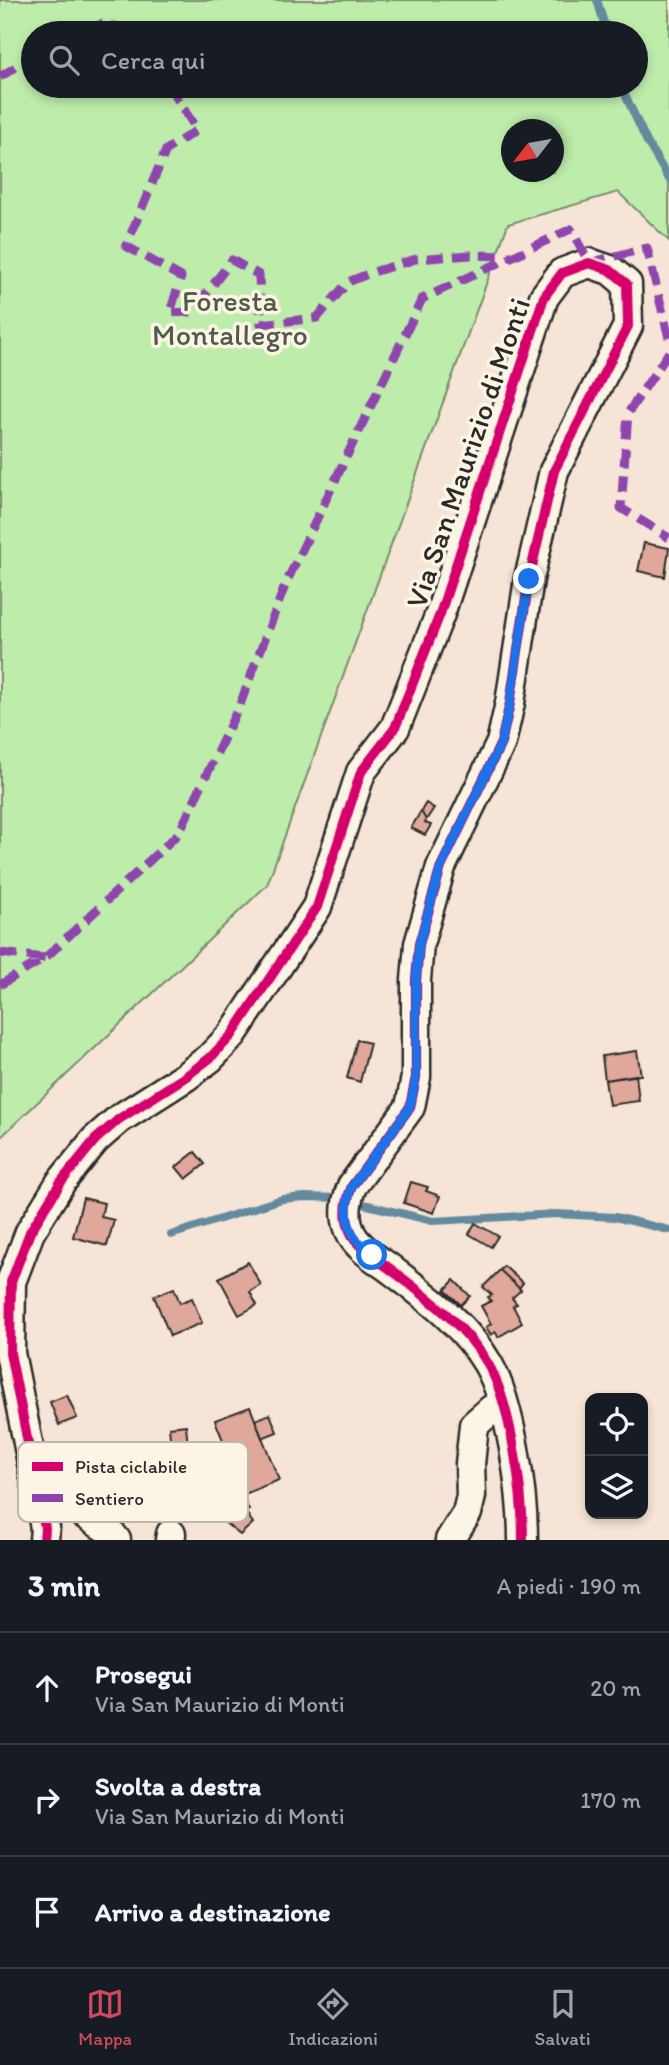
<!DOCTYPE html>
<html lang="it">
<head>
<meta charset="utf-8">
<style>
  body { margin:0; font-family:Itim,sans-serif; background:#242831; color:#f1f3f6 }
  .controls { position:absolute; right:21px; bottom:21px; display:grid; overflow:hidden; border-radius:14px; box-shadow:0 4px 10px #0003 }
  .controls button { width:63px; height:63px; display:grid; place-items:center; padding:0; border:0; border-bottom:2px solid #363941; background:#171b24; color:#f1f3f6; font:35px sans-serif }
  .compass { position:absolute; left:501px; top:119px; width:63px; height:63px; border-radius:50%; background:#171b24; box-shadow:0 4px 10px #0003; rotate:239deg }
  .stop { position:absolute; width:21px; height:21px; margin:-16px; border:5px solid #1a73e8; border-radius:50%; background:#fff }
  .stop.end { background:#1a73e8; border-color:#fff; box-shadow:0 2px 7px #0008 }
  .list { margin:0; padding:0; list-style:none }
  h2 { display:flex; justify-content:space-between; align-items:center; height:91px; margin:0; padding:0 28px; font-size:30px }
  h2 small { font-size:23px; font-weight:400; color:#9ea1a6 }
  .list li { display:grid; grid-template-columns:46px 1fr auto; gap:21px; align-items:center; box-sizing:border-box; height:112px; padding:0 28px; border-top:2px solid #363941 }
  .list b { display:block; font-size:26px; white-space:nowrap }
  .list p { margin:0; font-size:23px; white-space:nowrap; color:#9ea1a6 }
  .list em { font-size:23px; font-style:normal; color:#9ea1a6 }
  .icon { flex:none; width:38px; height:38px; fill:none; stroke:currentColor; stroke-width:2; stroke-linecap:round; stroke-linejoin:round }
  .map { position:relative; flex:none; width:669px; height:1540px; overflow:hidden }
  .search { position:absolute; background:#171b24; box-shadow:0 4px 10px #0003; left:21px; right:21px; top:21px; height:77px; display:flex; align-items:center; gap:18px; box-sizing:border-box; padding:0 24px; border-radius:38px; color:#9ea1a6; font-size:26px }
  .sheet { height:427px; background:#171b24 }
  nav { display:flex; justify-content:space-around; align-items:center; box-sizing:border-box; height:98px; border-top:2px solid #363941; background:#171b24; font-size:19px; color:#9ea1a6 }
  nav a { display:grid; justify-items:center; gap:4px }
  nav .on { color:#d1495b }
  .map>svg:first-child { display:block }
  .green { fill:#beecab; stroke:#748c6b; stroke-width:2; fill-rule:evenodd }
  .lines { fill:none; stroke-linecap:round; stroke-linejoin:round }
  .stream { stroke:#648a9e; stroke-width:8 }
  .building { fill:#e0a79b; stroke:#2b2b2b; stroke-width:2 }
  .minor-casing { stroke:#2b2b2b; stroke-width:33 }
  .minor { stroke:#fcf5e5; stroke-width:28 }
  .quiet { stroke:#8e44ad; stroke-width:9; stroke-dasharray:18 9; stroke-linecap:butt }
  .cycleway-casing { stroke:#fcf5e5; stroke-width:15 }
  .cycleway { stroke:#d6006c; stroke-width:10 }
  .route { stroke:#1a73e8; stroke-width:9 }
  .labels { text-anchor:middle; stroke-width:7; stroke-linejoin:round; paint-order:stroke }
  .park-label { font-size:30px; fill:#505b4b; stroke:#fcf5e5 }
  .street-label { font-size:30px; fill:#2b2b2b; stroke:#fcf5e5 }
  .key { fill:#fcf5e5; stroke:#bdb8ad; stroke-width:2 }
  .key-label { font-size:19px; fill:#2b2b2b }
</style>
</head>
<body>
<div class="map">
<svg width="669" height="1540" viewBox="0 0 669 1540">
  <rect width="100%" height="100%" fill="#f6e5d6"/>
  <filter id="ink" filterUnits="userSpaceOnUse"><feTurbulence type="fractalNoise" baseFrequency=".0143" numOctaves="2"/><feDisplacementMap in="SourceGraphic" scale="14" xChannelSelector="R" yChannelSelector="G"/><feConvolveMatrix kernelMatrix="1 2 1 2 8 2 1 2 1" color-interpolation-filters="sRGB"/></filter>
  <g filter="url(#ink)">
    <path class="green" d="M0,0h669v241l-51,-49 -110,32 -241,661 -267,253zM33,33h603v53h-603zM512,130h42v42h-42z"/>
    <g class="lines">
      <path class="stream" d="M597,0l10,33
        M621,86l26,56 22,37
        M171,1235l111,-36 23,-2 34,1 94,23 123,-7 59,3 54,13"/>
    </g>
    <path class="building" d="M644,543l25,5 -4,29 -27,-6z
      M426,803l8,5 -8,12 -5,-9z
      M421,811l5,9 -1,3 6,2 -6,10 -14,-7z
      M357,1040l13,3 -10,39 -13,-4z
      M637,1051l4,24 -36,5 -3,-24z
      M636,1075l3,26 -30,4 -4,-25z
      M195,1152l10,12 -19,15 -10,-12z
      M411,1182l17,5 -2,4 14,5 -6,17 -30,-10z
      M83,1198l21,5 -3,14 13,3 -7,26 -34,-9z
      M475,1223l23,13 -7,11 -22,-13z
      M248,1262l13,23 -11,7 7,13 -18,10 -20,-37z
      M504,1266l19,17 -4,5 -19,-18z
      M500,1270l21,20 -9,8 5,6 -4,2 9,17 -24,14 -2,-5 -5,3 -5,-8 5,-3 -10,-18 10,-5 -3,-4 4,-2 -9,-8z
      M454,1280l16,16 -9,9 -16,-15z
      M174,1288l6,15 12,-5 10,25 -32,13 -16,-40z
      M67,1395l10,23 -18,7 -9,-23z
      M250,1407l29,73 -37,15 7,15 -23,10 -10,-24 25,-10 -26,-66z
      M270,1414l7,18 -15,6 -7,-18z
      M186,1425l2,22 -17,1 -2,-21z
      M245,1511l8,12 -13,12 -16,-13z"/>
    <g class="lines">
      <g class="minor-casing">
        <path id="minor" d="M39,1500l35,7 32,21 10,12
          M44,1540l1,-12 -35,-175 1,-71 19,-50 31,-50 34,-42 24,-21 66,-42 25,-19 22,-23 85,-128 44,-135 34,-44 45,-114 104,-317 18,-24 27,-10 21,7 17,14 1,42 -74,145 -25,108 -19,124 -9,40 -60,124 -22,77 -3,36v97l-6,30 -58,79c-7,17 -9,34 1,51 9,14 27,24 40,34 35,27 73,55 95,93 23,40 35,129 35,176
          M170,1540l1,-6
          M450,1540l17,-27 4,-17 -1,-32 4,-39 17,-15 12,-5"/>
      </g>
      <use href="#minor" class="minor"/>
      <path class="quiet" d="M86,33l15,-9 50,9
        M0,77l20,-13 13,-5
        M169,86l28,44 -31,20 -40,96 55,31 -11,36 22,-1 40,-52 27,15 2,49 56,-6 31,-36 25,-10 43,-13 54,-4 42,1
        M669,352l-41,61 -7,95 48,30
        M0,953l45,5
        M0,985l45,-27 134,-125 62,-131 45,-119 136,-284 149,-70 18,34 58,-15 22,90"/>
      <g class="cycleway-casing">
        <path id="cycleway" d="M44,1540l1,-12 -35,-175 1,-71 19,-50 31,-50 34,-42 24,-21 66,-42 25,-19 22,-23 85,-128 44,-135 34,-44 45,-114 104,-317 18,-24 27,-10 21,7 17,14 1,42 -74,145 -25,108 -19,124 -9,40 -60,124 -22,77 -3,36v97l-6,30 -58,79c-7,17 -9,34 1,51 9,14 27,24 40,34 35,27 73,55 95,93 23,40 35,129 35,176"/>
      </g>
      <use href="#cycleway" class="cycleway"/>
    </g>
  </g>
  <g class="lines" filter="url(#ink)">
    <path class="route" d="M372,1255c-24,-18 -31,-41 -20,-69l58,-79 6,-30v-97l3,-36 22,-77 60,-124 9,-40 19,-124"/>
  </g>
  <g class="labels">
    <g class="park-label">
      <text x="230" y="311">Foresta<tspan x="230" dy="34">Montallegro</tspan></text>
    </g>
    <g class="street-label">
      <text transform="translate(468 453) rotate(-71)" y="10">Via San Maurizio di Monti</text>
    </g>
  </g>
  <rect x="18" y="1442" width="230" height="80" rx="10" class="key"/>
  <rect x="32" y="1462" width="31" height="9" fill="#d6006c"/>
  <rect x="32" y="1494" width="31" height="8" fill="#8e44ad"/>
  <g class="key-label">
    <text x="75" y="1473">Pista ciclabile</text>
    <text x="75" y="1505">Sentiero</text>
  </g>
</svg>
<div class="controls">
<button><svg class="icon" aria-label="locate" viewBox="0 0 24 24"><circle cx="12" cy="12" r="6"/><path d="M12 2v4M12 18v4M2 12h4M18 12h4"/></svg></button>
<button><svg class="icon" aria-label="layers" viewBox="0 0 24 24"><path d="M12 4l9 5-9 5-9-5zM3 14l9 5 9-5"/></svg></button>
</div>
<svg class="compass" viewBox="-18 -18 36 36"><path d="M0-13l5 13h-10z" fill="#e53935"/><path d="M0 13l5-13h-10z" fill="#9ea1a6"/></svg>
<div class="stop" style="left:372px;top:1255px"></div>
<div class="stop end" style="left:529px;top:579px"></div>
<div class="search"><svg class="icon" aria-label="search" viewBox="0 0 24 24"><circle cx="10" cy="10" r="6"/><path d="M15 15l6 6"/></svg>Cerca qui</div>
</div>
<section class="sheet">
<h2>3 min<small>A piedi · 190 m</small></h2>
<ul class="list">
<li><svg class="icon" aria-label="ahead" viewBox="0 0 24 24"><path d="M12 20V5M6 11l6-6 6 6"/></svg><div><b>Prosegui</b><p>Via San Maurizio di Monti</p></div><em>20 m</em></li>
<li><svg class="icon" aria-label="right" viewBox="0 0 24 24"><path d="M7 20v-9h11M14 6l5 5-5 5"/></svg><div><b>Svolta a destra</b><p>Via San Maurizio di Monti</p></div><em>170 m</em></li>
<li><svg class="icon" aria-label="arrive" viewBox="0 0 24 24"><path d="M6 21V4h12l-3 4 3 4H6"/></svg><div><b>Arrivo a destinazione</b></div></li>
</ul>
</section>
<nav>
<a class="on"><svg class="icon" aria-label="map" viewBox="0 0 24 24"><path d="M3 6l6-2 6 2 6-2v14l-6 2-6-2-6 2zM9 4v14M15 6v14"/></svg>Mappa</a>
<a><svg class="icon" aria-label="directions" viewBox="0 0 24 24"><path d="M12 3l9 9-9 9-9-9zM9 14v-3h6M13 9l2 2-2 2"/></svg>Indicazioni</a>
<a><svg class="icon" aria-label="saved" viewBox="0 0 24 24"><path d="M7 4h10v16l-5-4-5 4z"/></svg>Salvati</a>
</nav>
</body>
</html>
